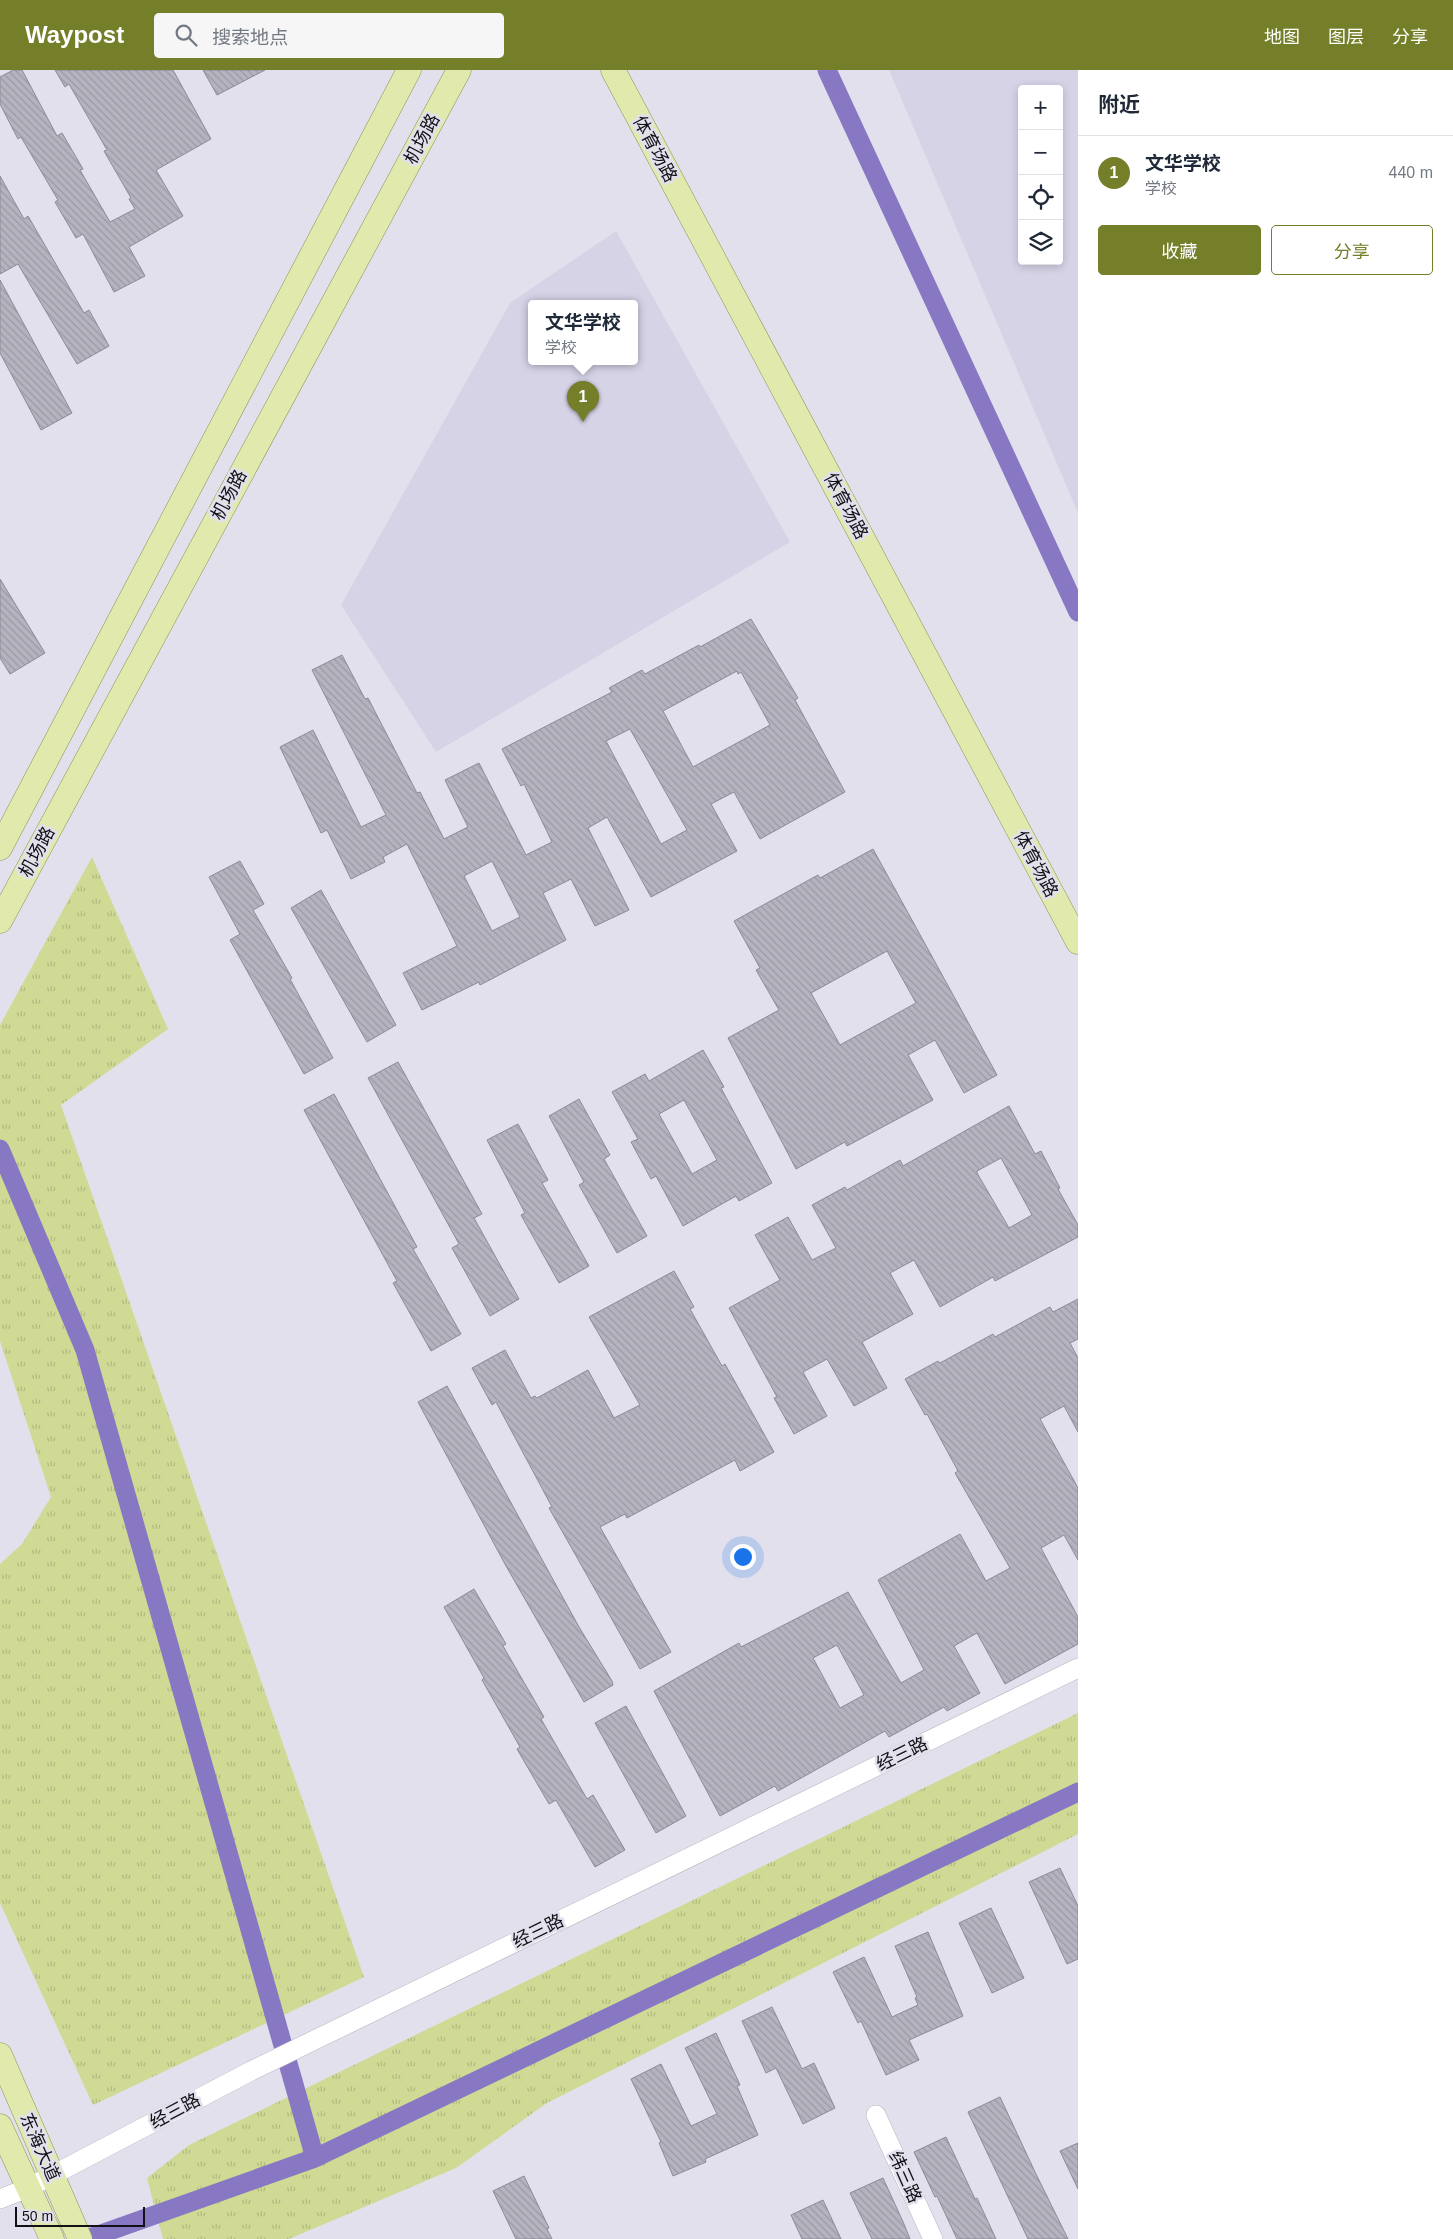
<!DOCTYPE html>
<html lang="zh">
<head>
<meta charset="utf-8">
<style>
  body { margin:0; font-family:Helvetica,"Noto Sans SC",sans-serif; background:#f6f6f7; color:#1f2937 }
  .controls { position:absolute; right:15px; top:15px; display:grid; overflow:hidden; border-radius:5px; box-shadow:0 2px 8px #0003 }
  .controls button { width:45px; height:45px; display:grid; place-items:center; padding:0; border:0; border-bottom:1px solid #e0e1e3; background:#fff; color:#1f2937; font:25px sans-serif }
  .scale { position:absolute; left:15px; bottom:12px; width:130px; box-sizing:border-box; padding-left:5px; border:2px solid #111115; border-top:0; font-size:14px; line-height:18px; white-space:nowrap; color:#111115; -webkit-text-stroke:4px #e2e0ed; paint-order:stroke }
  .you { position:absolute; left:742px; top:1486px; width:18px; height:18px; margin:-12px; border:4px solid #fff; border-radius:50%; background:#1a73e8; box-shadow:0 0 0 8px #1a73e833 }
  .badge { display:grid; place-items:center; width:32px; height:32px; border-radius:50%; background:#757e29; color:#fff; font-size:16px; font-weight:700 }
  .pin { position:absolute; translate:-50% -41px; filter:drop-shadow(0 1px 2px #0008) }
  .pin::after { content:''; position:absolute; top:26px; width:18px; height:15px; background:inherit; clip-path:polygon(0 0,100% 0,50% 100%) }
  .popup { position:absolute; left:528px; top:230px; width:110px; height:65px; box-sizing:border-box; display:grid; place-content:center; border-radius:5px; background:#fff; filter:drop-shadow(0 1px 4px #0005); font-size:16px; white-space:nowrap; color:#747a83 }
  .popup b { font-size:19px; color:#1f2937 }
  .popup::after { content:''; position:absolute; left:50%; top:100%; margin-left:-10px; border:10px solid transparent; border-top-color:#fff }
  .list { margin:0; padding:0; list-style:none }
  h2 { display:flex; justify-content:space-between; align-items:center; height:65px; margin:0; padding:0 20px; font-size:21px }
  h2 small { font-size:16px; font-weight:400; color:#747a83 }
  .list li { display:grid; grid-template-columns:32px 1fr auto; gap:15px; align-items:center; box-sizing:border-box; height:75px; padding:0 20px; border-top:1px solid #e0e1e3 }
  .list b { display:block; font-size:19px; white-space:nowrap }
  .list p { margin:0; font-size:16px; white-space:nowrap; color:#747a83 }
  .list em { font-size:16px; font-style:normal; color:#747a83 }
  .actions { display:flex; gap:10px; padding:15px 20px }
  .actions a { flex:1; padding:11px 0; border:1px solid #757e29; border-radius:5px; text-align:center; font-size:18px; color:#757e29 }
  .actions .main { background:#757e29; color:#fff }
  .icon { flex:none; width:28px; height:28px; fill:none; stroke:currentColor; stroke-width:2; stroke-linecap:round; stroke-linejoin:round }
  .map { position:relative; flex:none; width:1078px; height:2169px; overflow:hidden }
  header { display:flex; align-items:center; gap:30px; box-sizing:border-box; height:70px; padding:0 25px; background:#757e29; color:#fff }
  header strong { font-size:24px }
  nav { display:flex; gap:28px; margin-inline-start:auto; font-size:18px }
  .search { width:350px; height:45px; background:#f6f6f7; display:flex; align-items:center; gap:12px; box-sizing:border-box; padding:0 18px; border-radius:5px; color:#747a83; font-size:19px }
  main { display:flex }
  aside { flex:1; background:#fff }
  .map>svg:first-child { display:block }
  .built { fill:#d6d3e7; fill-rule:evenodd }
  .grass { fill:url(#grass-tufts) }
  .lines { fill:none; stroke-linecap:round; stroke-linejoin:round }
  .canal { stroke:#8878c4; stroke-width:19 }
  .building { fill:url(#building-back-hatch); stroke:#8c8a96; fill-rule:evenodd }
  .minor-casing { stroke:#b8b6c2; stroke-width:20 }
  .major-casing { stroke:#8c9455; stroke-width:25 }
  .minor { stroke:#fff; stroke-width:19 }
  .major { stroke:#e2e9ad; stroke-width:24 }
  .labels { text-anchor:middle; stroke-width:5; stroke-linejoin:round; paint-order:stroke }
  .street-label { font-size:18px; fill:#111115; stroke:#e2e0ed }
</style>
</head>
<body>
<header>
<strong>Waypost</strong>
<div class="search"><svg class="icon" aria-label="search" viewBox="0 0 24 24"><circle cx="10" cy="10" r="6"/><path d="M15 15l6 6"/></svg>搜索地点</div>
<nav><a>地图</a><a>图层</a><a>分享</a></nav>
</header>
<main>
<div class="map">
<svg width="1078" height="2169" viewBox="0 0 1078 2169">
  <defs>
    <pattern id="grass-tufts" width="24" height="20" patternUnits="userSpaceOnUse" patternTransform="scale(1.25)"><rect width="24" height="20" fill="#d0da95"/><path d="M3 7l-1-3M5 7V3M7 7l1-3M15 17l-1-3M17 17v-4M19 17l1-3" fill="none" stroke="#b2ba80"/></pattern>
    <pattern id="building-back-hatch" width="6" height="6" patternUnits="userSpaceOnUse" patternTransform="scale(1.25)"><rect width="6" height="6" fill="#b5b3bf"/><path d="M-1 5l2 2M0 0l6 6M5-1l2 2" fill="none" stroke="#9b99a3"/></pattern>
  </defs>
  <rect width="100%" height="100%" fill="#e2e0ed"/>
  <path class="built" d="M889,0h189v443zM1022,19h37v172h-37z
    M616,161l174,311 -354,210 -95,-147 169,-302zM532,233h102v58h-102z"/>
  <path class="grass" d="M92,787l76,172 -107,76 303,872 -271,128 -93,-202v-339l22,-20 29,-47 -51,-156v-316z
    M1078,1643v121l-531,269 -91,65 -167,71h-126l-16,-61 42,-33z"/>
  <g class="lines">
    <path class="canal" d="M827,0l251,542
      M0,1079l85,201 230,808
      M87,2169l228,-81 763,-366"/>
  </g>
  <path class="building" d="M13,0h9l35,66 5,-3 21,36 -3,1 30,52 25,-13 -6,-10 2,-1 -27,-47 3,-1 -38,-66 -4,3 -10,-17h118l38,69 -55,31 27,46 -54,31 16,29 -31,16 -31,-58 -7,4 -21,-36 3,-2 -37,-63 -3,2 -18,-35v-27z
    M203,0h62l-48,25z
    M0,106l24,43 4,-3 56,97 5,-3 20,36 -32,18 -59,-100 -18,10z
    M0,210l72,133 -31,17 -41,-77z
    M0,509l45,74 -35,21 -10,-16z
    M751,549l47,79 -3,2 50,92 -85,47 -26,-47 -23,12 26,47 -86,46 -44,-80 -19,11 41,82 -34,16 -24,-47 -28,14 23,47 -86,45 -1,-3 -57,28 -19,-37 54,-27 -50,-102 -24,13 2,5 -34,17 -24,-49 -6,3 -41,-86 33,-17 48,97 25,-12 -74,-145 30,-15 23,44 3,-1 49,95 3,-1 24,47 24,-12 -23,-47 34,-17 47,92 26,-13 -28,-58 -3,2 -19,-37 110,-57 -3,-4 33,-18 3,4 54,-29 1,2zM737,601l1,3 3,-2 29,53 -77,42 -30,-56zM630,659l57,101 -26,14 -55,-103zM492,791l28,56 -28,14 -28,-55z
    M873,779l124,226 -33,18 -29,-53 -27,15 25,45 -86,46 -2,-4 -49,27 -68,-131 51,-28 -23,-40 4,-2 -26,-47 84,-46 2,3zM887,881l29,52 -76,42 -29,-52z
    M240,791l24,43 -11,6 39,68 -2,1 43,79 -29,16 -74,-134 10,-6 -31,-57z
    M321,820l75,135 -29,17 -76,-134z
    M703,980l21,37 -3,1 51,95 -33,18 -3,-5 -53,30 -27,-50 -5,3 -20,-37 7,-3 -26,-47 33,-18 4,7zM684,1030l33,60 -25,14 -33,-60z
    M398,992l84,152 -8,4 45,81 -29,17 -38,-68 7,-4 -91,-166z
    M334,1024l83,153 -4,2 48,85 -30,17 -38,-68 4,-2 -93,-171z
    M579,1029l31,56 -6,4 43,77 -30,17 -38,-68 5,-3 -35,-66z
    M1009,1036l26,48 6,-3 19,37 -2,1 20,36v12l-83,44 -2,-4 -53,30 -26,-47 -24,13 23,41 -51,28 25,46 -33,18 -27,-47 -24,13 24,44 -33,18 -20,-36 3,-1 -48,-89 51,-28 -25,-45 33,-18 24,43 24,-12 -24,-43 33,-18 2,3 53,-30 3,6zM1001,1088l31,57 -23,13 -32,-55v-2z
    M518,1054l30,56 -6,3 47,83 -30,17 -38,-68 4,-2 -38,-73z
    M674,1201l20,36 -4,2 32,57 3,-2 49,88 -34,19 -5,-11 -108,58 -2,-4 -25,13 71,125 -31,17 -91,-161 3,-1 -56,-105 -4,3 -20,-37 33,-18 26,48 4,-2 2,2 51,-28 26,48 26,-13 -51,-88z
    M1078,1229v40l-8,4 8,15v74l-14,-26 -24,13 38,69v72l-14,-25 -23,13 37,69v27l-73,40 -28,-51 -23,13 26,47 -33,18 -3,-4 -55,30 -4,-6 -107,60 -3,-5 -55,30 -66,-125 85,-48 2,4 107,-55 53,91 23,-13 -46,-90 82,-46 26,47 24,-13 -55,-95 3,-2 -31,-57 -2,1 -20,-36 33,-18 2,2 53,-29 2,3 55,-30 3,5zM837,1575l27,50 -24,13 -27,-50z
    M447,1316l132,241 33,54 1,4 -29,17 -78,-136 -88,-164z
    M474,1519l32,55 -3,2 41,71 -3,2 46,80 6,-4 32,55 -30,17 -39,-67 -7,4 -32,-55 3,-2 -38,-67 2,-2 -40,-71z
    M626,1636l60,110 -30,17 -61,-110z
    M1060,1798l18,38v53l-11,5 -38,-82z
    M991,1838l33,70 -32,15 -33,-70z
    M928,1862l35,84 -54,24 10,20 -33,15 -25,-54 -3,2 -25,-51 31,-15 28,60 26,-12 -3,-7 2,-1 -22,-51z
    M772,1937l30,62 12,-6 21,45 -32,16 -27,-56 -10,5 -24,-52z
    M716,1963l24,52 -3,1 21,49 -53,24 1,3 -33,14 -14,-33 2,-1 -30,-63 30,-15 30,62 26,-12 -32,-66z
    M1000,2027l35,75 33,67h-40l-27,-57 -33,-70z
    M946,2067l29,62 2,-1 19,41h-39l-20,-43 -2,1 -21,-45z
    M1078,2073v46l-18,-38z
    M524,2106l25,52 -2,1 5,10h-36l-23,-48z
    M883,2108l21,46 6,15h-38l-22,-46z
    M823,2130l18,39h-39l-11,-24z"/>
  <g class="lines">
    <g class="minor-casing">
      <path id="minor" d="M876,2045l57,124
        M0,2129l28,-11 223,-117 827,-403"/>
    </g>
    <g class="major-casing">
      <path id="major" d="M613,0l465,872
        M0,778l409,-778
        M0,851l459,-851
        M0,1985l80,184
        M0,2056l52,113"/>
    </g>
    <use href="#minor" class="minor"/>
    <use href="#major" class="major"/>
  </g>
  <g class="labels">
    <g class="street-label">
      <text transform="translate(422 69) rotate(-62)" y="6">机场路</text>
      <text transform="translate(655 79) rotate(62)" y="6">体育场路</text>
      <text transform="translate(229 425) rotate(-62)" y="6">机场路</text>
      <text transform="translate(846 436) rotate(62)" y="6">体育场路</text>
      <text transform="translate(37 782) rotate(-62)" y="6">机场路</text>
      <text transform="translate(1036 794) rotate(62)" y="6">体育场路</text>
      <text transform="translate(902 1684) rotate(-26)" y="6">经三路</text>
      <text transform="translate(538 1861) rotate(-26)" y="6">经三路</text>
      <text transform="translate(175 2041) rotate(-28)" y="6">经三路</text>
      <text transform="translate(40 2077) rotate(66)" y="6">东海大道</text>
      <text transform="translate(905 2107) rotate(66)" y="6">纬三路</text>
    </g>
  </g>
</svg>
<div class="controls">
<button>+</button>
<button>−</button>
<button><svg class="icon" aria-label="locate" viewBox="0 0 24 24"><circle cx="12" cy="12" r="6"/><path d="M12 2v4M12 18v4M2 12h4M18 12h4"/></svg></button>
<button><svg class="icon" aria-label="layers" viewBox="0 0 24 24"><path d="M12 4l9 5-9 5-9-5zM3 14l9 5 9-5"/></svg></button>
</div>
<div class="scale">50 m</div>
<div class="you"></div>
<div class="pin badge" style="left:583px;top:352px">1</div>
<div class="popup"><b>文华学校</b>学校</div>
</div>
<aside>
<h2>附近<small></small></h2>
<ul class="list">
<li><span class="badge">1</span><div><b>文华学校</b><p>学校</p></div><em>440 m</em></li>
</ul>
<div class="actions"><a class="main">收藏</a><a>分享</a></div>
</aside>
</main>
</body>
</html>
